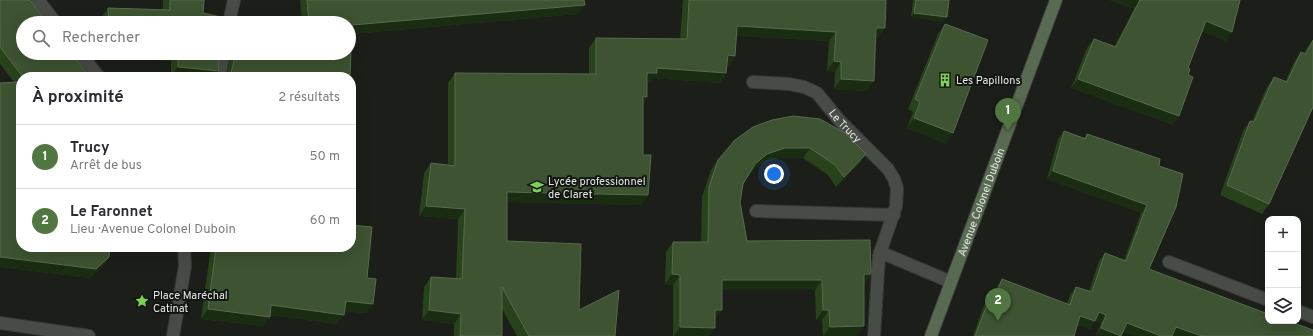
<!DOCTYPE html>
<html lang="fr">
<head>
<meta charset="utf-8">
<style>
  body { margin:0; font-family:Overpass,sans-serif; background:#f7f7f7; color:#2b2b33 }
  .controls { position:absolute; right:12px; bottom:12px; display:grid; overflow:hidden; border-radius:8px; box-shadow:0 4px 16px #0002 }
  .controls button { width:36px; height:36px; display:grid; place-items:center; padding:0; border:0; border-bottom:1px solid #e1e1e2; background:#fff; color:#2b2b33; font:20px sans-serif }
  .you { position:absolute; left:774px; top:174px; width:14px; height:14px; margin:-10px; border:3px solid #fff; border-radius:50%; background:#1a73e8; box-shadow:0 0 0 6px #1a73e833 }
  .badge { display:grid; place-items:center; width:26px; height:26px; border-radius:50%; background:#507642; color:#fff; font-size:13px; font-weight:700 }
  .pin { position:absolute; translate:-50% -33px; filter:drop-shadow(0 1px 2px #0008) }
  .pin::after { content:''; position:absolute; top:21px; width:14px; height:12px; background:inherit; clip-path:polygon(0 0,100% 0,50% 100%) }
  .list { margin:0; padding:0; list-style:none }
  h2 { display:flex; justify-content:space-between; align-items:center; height:52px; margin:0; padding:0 16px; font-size:17px }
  h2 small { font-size:13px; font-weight:400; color:#7c7c81 }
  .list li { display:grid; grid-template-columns:26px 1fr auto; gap:12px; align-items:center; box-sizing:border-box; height:64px; padding:0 16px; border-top:1px solid #e1e1e2 }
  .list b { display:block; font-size:15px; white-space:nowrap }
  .list p { margin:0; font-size:13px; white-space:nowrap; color:#7c7c81 }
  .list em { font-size:13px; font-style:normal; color:#7c7c81 }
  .icon { flex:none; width:22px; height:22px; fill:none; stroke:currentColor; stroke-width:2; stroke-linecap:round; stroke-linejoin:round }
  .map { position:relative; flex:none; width:1313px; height:336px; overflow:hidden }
  .search { position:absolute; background:#fff; box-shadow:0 4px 16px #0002; left:16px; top:16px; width:340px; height:44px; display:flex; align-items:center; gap:10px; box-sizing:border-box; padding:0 14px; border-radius:22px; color:#7c7c81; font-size:15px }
  .panel { position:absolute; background:#fff; box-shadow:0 4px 16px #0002; left:16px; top:72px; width:340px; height:180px; border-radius:16px }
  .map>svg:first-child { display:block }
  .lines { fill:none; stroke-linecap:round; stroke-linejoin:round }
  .lane-casing { stroke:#373936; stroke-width:14 }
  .street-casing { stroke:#373936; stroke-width:14 }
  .secondary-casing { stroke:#373936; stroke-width:14 }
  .lane { stroke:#484c47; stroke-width:12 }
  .street { stroke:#484c47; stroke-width:12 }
  .secondary { stroke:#596a53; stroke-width:12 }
  .wall { fill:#28421b }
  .shaded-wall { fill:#1a2c11 }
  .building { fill:#3d5331; stroke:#576b4d }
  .labels { text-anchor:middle; stroke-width:4; stroke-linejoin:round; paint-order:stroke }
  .poi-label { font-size:11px; fill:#e6e8e5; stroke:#121511; text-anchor:start }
  .street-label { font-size:11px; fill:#e6e8e5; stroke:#121511 }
</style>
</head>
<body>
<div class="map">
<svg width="1313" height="336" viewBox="0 0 1313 336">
  <rect width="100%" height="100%" fill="#1b1e19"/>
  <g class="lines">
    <g class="lane-casing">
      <g id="lane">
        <path id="s1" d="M753,82l36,2 15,3 13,6 22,27 49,49 6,10 3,9 -1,18 -17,50 -5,80"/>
        <path d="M756,211l138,4"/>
        <path d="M880,252l71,30"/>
      </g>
    </g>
    <g class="street-casing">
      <path id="street" d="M38,0l18,23
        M229,23l5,-23
        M80,53l19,24
        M219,77l5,-24
        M1169,262l99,38
        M1298,311l15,6
        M0,323l89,13
        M173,336l12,-70 -1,-19"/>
    </g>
    <g class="secondary-casing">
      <g id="secondary">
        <path id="s2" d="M931,336l125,-336"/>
      </g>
    </g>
    <use href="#lane" class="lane"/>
    <use href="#street" class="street"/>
    <use href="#secondary" class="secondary"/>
  </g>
  <path class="wall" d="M0,0l90,77h-69v170l88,10 -6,9 -13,12 -90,-11v-184l14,-1 -14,-18z
    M163,0h41l-1,13 26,10h-127v-6l6,-9 55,2z
    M300,0h284l1,5 -7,9 -226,20 -2,43h-124l5,-22v-2h118v-30h-47z
    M683,0h203l-8,38h-2l-9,53 -33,-2 1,-17 -8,-1 2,-30 -92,-5 -2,20 -6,10h-2l-1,7 -6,10 -67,-5 -3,5h-3v14l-4,7v51l5,40 -7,10 -134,-3v39l72,69 36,26h-98l-15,-27v27h-48v-12l-32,-4 2,-33 7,-10 25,2 2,-60 -39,-3 5,-43 7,-10 17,2v-82l7,-10 134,1v-26l7,-10 84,1z
    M913,0h36l-2,17 -3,5 -33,-5z
    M1109,0h131l-14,41 -24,-10 -14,37v7l-15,50 -102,-37 16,-40 7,-9 20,8 20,-38z
    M945,24l1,120 -39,-16 6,-16 -5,-3 30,-75z
    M1313,40l-44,164 -7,10 -42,-19 23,-64 7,-10h2l15,-34 7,-10 11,5 9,-20 7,-10 3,1 2,-4z
    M104,53h117l-6,24 -44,-1v-15l-66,-4z
    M1064,131l20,7 3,-4 72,32 -10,103 23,67 -49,-4 -2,4h-25l5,-13 -6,-2 -5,8 -13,-4 -3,11h-101l11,-31 6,-8h2l4,-9 6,-9 65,25 3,-9 6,-8 13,4 10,-30 6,-8 19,7 17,-47 -94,-34 11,-40z
    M735,140l131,14 -7,10 -23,23 -8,-12 -25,-17h-25l-18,6 -10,9 -7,11 -3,18 7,39 124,33 -7,10 -7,52h-34l-1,-16h-6l-1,-30h-93l-7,30 -6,16h-36v-51l-8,-1 1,-32 7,-10h28l1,-45 9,-27 7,-10z
    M211,247h140l16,31 6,26 -7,9 -22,-2 -7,13 -67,-9 -7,11 -62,-7z"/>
  <path class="shaded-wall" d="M1109,0h31l-6,9z
    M585,5l-7,9 -229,20 3,-9z
    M914,13l33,4 -3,5 -33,-5z
    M1206,21l26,11 -6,9 -27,-11z
    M737,26l99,6 -7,9 -98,-5z
    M876,28h9l-7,10h-8z
    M108,53h69l-6,8 -66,-4z
    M728,55l7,1 -6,10 -8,-1z
    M834,61l7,1 -6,10 -8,-1z
    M178,67l41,4 -4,6 -44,-1z
    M657,68l69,5 -6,10 -67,-5 -3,5h-10l7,-10z
    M231,73h7l-2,4h-8z
    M841,79l33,2 -7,10 -33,-2z
    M1078,79l101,37 -6,9 -102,-37z
    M643,96l4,1 -7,10z
    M914,118l39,15 -7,11 -39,-16z
    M785,148h25l-7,10h-25l-18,6 -12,10 7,-10 12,-10z
    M866,154l-7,10 -23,23 8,-10z
    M1053,171l94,34 -6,8 -94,-34z
    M507,192l141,3 -7,10 -141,-3z
    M426,206l39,3 -7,10 -39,-3z
    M0,257h109l-6,9 -13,12 -90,-11z
    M672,274l8,1 -7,10 -8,-1z
    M864,274h7l-7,10h-7z
    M722,280h100l-7,10h-100z
    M346,301l27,3 -7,9 -27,-3z
    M271,305l73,10 -7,9 -72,-10z
    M208,309l62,8 -7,9 -62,-7z
    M429,310l32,4 -7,10 -32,-4z
    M715,310h7l-7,10h-7z
    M823,310h6l-7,10h-6z
    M1099,312l7,3 -5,8 -6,-2 -5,8 -15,-4 5,-9z
    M1127,323l34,13h-27l-13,-5z
    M864,326l-7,10h-34l7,-9z
    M680,327l35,1 -6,8h-35z
    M1176,327l26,9h-29l-3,-1z
    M1101,328l20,8h-25z"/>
  <path class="building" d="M0,0h30l17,23h-24v30h48l19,24h-67l-23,-30z
    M170,0h34l-1,13 27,6 -1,4h-120l-1,-15 62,2z
    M307,0h277l1,5 -233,20 -2,52h-112v-4h-7l5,-20h113v-30h-40z
    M689,0h197l-1,28h-9l-2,53 -33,-2v-17l-7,-1 2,-29 -99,-6 -2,30 -7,-1 -2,18 -69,-5v5h-10v24l-4,-1v59h8l-3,40 -141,-3v49l74,3 -2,66 40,-20 -4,46h-86l-27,-49v49h-42l1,-22 -32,-4 2,-33 31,2 3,-70 -39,-3 5,-43 24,3v-93l141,1v-36l91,1z
    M916,0h33l-2,17 -33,-4z
    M1139,0h101l-8,32 -26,-11 -18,47 2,1 -2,6 5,2 -14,39 -101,-37 16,-40 22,8 24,-47z
    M945,24l43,16 -35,93 -39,-15 6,-16 -5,-3z
    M1313,40v67l-44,97 -42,-19 23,-64 4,1 20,-45 13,5 14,-30 5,2z
    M178,53h43l-3,13 1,5 -41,-4z
    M21,82v165h89l-1,10 -13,12 -96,-12v-174z
    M793,116l27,3 25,14 21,21 -22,23 -9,-12 -25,-17h-25l-18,6 -12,10 -12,20 -3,18 7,39 123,-1 1,34h-7v52l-34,1 -1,-17h-6l-1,-30h-100v30h-7v18l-35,-1v-52l-8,-1 1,-32h35l1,-55 9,-27 17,-20 18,-13 19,-7z
    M1064,131l22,8 1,-5 73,25 -1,7 24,8 -7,33 -27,62 119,45v7h20l25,9v6h-111l-26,-9 -4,9h-11l-34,-13 -6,13 -20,-8 5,-13 -7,-3 -4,9 -15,-5 -6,20h-99l15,-39 5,1 7,-19 68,26 6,-18 16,5 13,-39 21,8 21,-56 -94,-34z
    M351,225l21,2 -5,51 9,1 -3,25 -27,-3 -2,14 -73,-10 -1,12 -62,-8 8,-62h135z"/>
  <defs>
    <g id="building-bare" transform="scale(1.08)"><path d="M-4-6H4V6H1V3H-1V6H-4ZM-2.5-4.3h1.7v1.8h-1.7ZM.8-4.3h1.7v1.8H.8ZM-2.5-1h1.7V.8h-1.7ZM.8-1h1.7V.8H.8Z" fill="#7dd154" stroke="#121511" stroke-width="2.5" paint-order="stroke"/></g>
    <g id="school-bare" transform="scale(1.08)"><path d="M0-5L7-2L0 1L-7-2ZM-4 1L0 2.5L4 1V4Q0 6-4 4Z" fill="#7dd154" stroke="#121511" stroke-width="2.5" paint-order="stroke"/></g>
    <g id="sight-bare" transform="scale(1.08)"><path d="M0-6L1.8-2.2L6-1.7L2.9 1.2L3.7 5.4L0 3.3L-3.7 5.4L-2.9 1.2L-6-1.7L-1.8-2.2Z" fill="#7dd154" stroke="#121511" stroke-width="2.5" paint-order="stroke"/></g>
  </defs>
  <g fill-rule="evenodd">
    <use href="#building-bare" x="945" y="80"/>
    <use href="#school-bare" x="537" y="187"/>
    <use href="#sight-bare" x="142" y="301"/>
  </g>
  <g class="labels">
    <g class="poi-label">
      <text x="956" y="84">Les Papillons</text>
      <text x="548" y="185">Lycée professionnel<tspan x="548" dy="13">de Claret</tspan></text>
      <text x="153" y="299">Place Maréchal<tspan x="153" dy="13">Catinat</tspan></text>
    </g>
    <g class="street-label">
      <text dy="4" stroke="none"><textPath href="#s1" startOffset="109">Le Trucy</textPath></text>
      <text dy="4" stroke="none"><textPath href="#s2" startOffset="143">Avenue Colonel Duboin</textPath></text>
    </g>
  </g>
</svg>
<div class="controls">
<button>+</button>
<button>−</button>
<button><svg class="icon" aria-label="layers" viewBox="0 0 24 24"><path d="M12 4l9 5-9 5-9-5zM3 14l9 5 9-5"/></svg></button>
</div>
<div class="you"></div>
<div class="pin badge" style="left:1008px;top:131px">1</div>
<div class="pin badge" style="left:998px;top:321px">2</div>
<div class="search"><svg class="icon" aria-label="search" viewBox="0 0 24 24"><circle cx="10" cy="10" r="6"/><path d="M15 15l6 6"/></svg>Rechercher</div>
<section class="panel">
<h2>À proximité<small>2 résultats</small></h2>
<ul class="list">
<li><span class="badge">1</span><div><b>Trucy</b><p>Arrêt de bus</p></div><em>50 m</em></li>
<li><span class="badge">2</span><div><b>Le Faronnet</b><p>Lieu · Avenue Colonel Duboin</p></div><em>60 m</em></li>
</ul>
</section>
</div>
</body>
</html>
